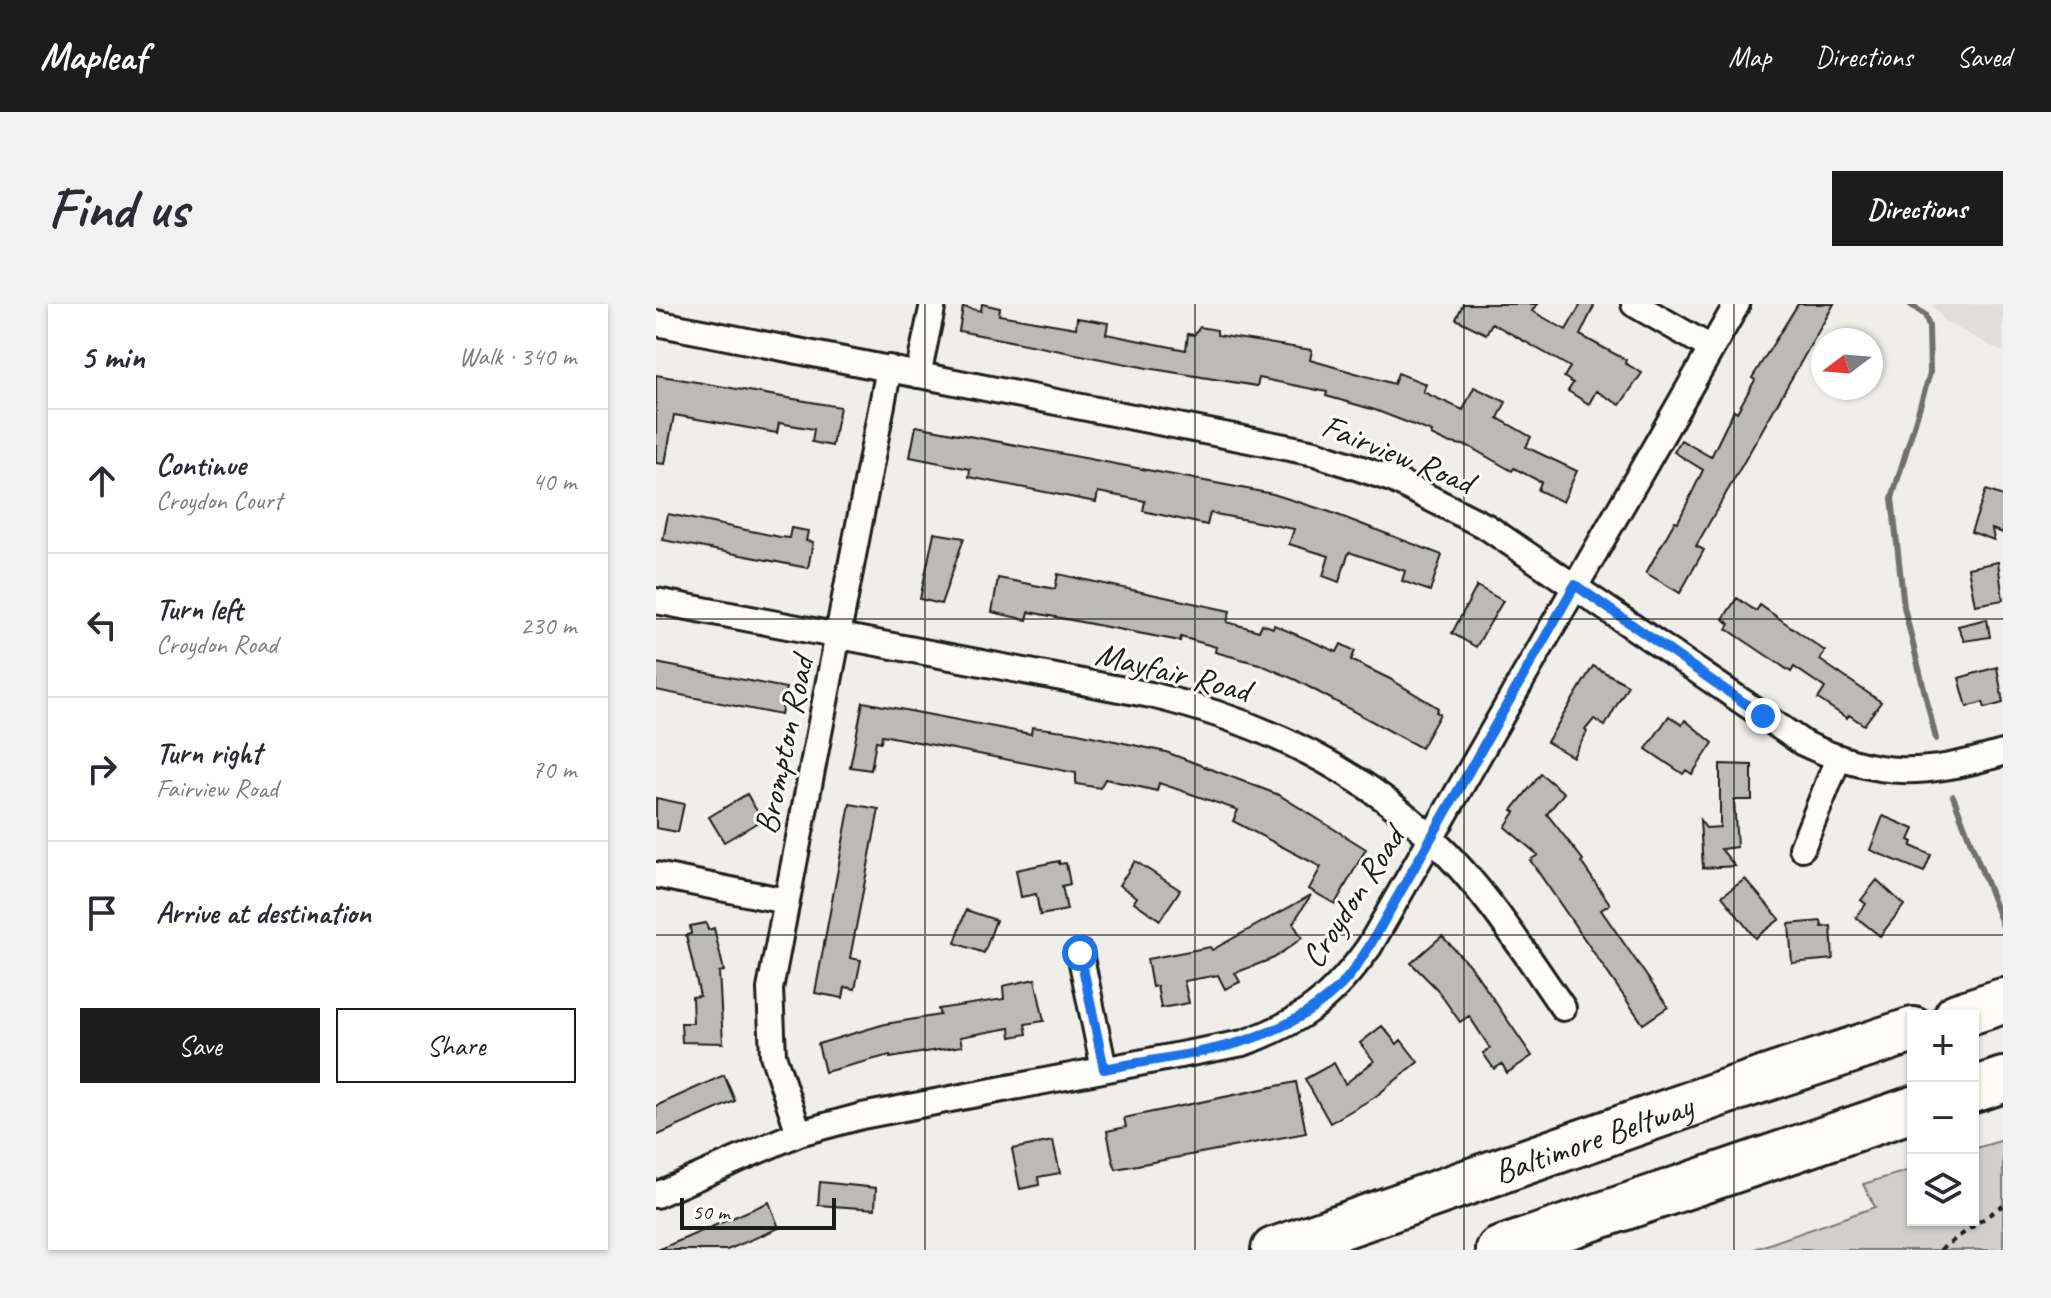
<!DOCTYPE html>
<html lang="en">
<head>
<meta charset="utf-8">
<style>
  body { margin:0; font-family:Caveat,sans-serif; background:#f2f2f3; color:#2b2b33 }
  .controls { position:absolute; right:24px; bottom:24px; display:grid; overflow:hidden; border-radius:0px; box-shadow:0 2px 6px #0004 }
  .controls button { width:72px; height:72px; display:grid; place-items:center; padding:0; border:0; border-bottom:2px solid #e1e1e2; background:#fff; color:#2b2b33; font:40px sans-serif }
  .compass { position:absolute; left:1155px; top:24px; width:72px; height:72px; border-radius:50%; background:#fff; box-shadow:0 2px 6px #0004; rotate:254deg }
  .scale { position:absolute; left:24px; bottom:20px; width:156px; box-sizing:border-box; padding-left:8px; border:4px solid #1c1c1c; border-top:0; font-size:22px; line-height:28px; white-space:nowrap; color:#1c1c1c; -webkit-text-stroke:6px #fdfcf7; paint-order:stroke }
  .stop { position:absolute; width:24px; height:24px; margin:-18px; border:6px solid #1a73e8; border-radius:50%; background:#fff }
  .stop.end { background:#1a73e8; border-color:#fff; box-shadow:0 2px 8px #0008 }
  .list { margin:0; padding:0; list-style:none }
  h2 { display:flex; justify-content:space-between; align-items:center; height:104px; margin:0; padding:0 32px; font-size:34px }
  h2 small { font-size:26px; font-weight:400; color:#7c7c81 }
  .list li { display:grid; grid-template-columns:52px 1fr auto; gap:24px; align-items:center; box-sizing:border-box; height:144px; padding:0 32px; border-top:2px solid #e1e1e2 }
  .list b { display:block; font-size:30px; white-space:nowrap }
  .list p { margin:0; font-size:26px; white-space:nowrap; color:#7c7c81 }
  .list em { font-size:26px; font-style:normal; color:#7c7c81 }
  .actions { display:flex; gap:16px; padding:24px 32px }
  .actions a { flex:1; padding:18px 0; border:2px solid #1c1c1c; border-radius:0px; text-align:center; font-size:28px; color:#1c1c1c }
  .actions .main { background:#1c1c1c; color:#fff }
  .icon { flex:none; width:44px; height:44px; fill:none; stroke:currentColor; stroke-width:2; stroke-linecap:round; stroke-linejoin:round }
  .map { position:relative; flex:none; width:1347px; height:946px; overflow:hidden; border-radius:0px }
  header { display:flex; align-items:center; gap:48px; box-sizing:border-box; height:112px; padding:0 40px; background:#1c1c1c; color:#fff }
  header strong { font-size:38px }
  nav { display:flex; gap:44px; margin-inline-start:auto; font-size:28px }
  .intro { display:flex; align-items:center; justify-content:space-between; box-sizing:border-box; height:192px; padding:0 48px }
  h1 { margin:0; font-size:56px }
  .button { padding:20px 36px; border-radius:0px; background:#1c1c1c; color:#fff; font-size:28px; font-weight:700 }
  main { display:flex; gap:48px; padding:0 48px }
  aside { flex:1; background:#fff; border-radius:0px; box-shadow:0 2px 6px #0004 }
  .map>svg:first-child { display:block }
  .built { fill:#e0deda }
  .green { fill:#d0cfcc; stroke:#767674; stroke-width:2 }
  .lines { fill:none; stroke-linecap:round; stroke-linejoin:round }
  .stream { stroke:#706f6d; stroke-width:6 }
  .building { fill:#bbbab6; stroke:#1c1c1c; stroke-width:2 }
  .street-casing { stroke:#1c1c1c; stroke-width:30 }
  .highway-casing { stroke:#1c1c1c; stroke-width:50 }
  .path { stroke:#1c1c1c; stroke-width:4; stroke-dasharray:6 6; stroke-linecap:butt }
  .street { stroke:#fdfcf7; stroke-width:24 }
  .highway { stroke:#fdfcf7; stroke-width:44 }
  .route { stroke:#1a73e8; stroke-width:10 }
  .grid { fill:none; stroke:#1c1c1c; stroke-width:2; stroke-opacity:0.55 }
  .labels { text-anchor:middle; stroke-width:6; stroke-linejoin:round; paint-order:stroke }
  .street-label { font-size:34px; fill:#1c1c1c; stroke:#fdfcf7 }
</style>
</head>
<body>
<header>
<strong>Mapleaf</strong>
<nav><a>Map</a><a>Directions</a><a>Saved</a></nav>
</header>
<div class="intro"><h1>Find us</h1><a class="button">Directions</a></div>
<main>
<aside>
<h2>5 min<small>Walk · 340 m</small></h2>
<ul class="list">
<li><svg class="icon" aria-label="ahead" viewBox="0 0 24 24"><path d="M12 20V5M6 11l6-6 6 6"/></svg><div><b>Continue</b><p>Croydon Court</p></div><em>40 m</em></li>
<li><svg class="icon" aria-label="left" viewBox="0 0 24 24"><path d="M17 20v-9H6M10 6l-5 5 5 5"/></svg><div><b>Turn left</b><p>Croydon Road</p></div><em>230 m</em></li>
<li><svg class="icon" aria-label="right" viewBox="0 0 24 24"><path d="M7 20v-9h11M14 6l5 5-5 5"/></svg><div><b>Turn right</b><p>Fairview Road</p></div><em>70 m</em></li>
<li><svg class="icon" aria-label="arrive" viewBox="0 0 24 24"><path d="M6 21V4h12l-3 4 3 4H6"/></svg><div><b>Arrive at destination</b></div></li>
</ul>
<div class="actions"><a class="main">Save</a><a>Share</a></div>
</aside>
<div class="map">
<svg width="1347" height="946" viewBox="0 0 1347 946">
  <rect width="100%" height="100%" fill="#f0eeea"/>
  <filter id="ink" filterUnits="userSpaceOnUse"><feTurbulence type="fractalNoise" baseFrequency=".0125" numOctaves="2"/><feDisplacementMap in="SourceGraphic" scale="16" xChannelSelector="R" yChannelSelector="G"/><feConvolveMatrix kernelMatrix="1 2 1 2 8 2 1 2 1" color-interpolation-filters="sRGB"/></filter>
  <g filter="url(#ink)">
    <path class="built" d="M1275,0h72v48l-58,-30z"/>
    <path class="green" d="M1347,836v110h-251l123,-43 -12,-23 50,-15v51h60v-71z"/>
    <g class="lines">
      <path class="stream" d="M1254,0l15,11 4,11 1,47 -38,125 12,109 32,132
        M1297,492l50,130"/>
    </g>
    <path class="building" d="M326,0l18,4 -1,7 77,13 1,-10 31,5 -2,11 80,16 2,-16 6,1 6,-8 17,3v5l95,15 -2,10 84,24 4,-11 28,11 -3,8 40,18 11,-23 32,15 -8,16 33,19 -5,10 51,24 -14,31 -25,-12 3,-8 -27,-14 -2,3 -44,-25 -22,-4 -15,-7 1,-3 -57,-22 -49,-14 1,-4 -68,-14 -2,8 -110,-18 -188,-37 4,-24 18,4z
      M807,0h74l-5,7 34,19 15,-26h10l3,2 -14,29 46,25 -1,3 17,10 -22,32 -24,-14 -7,13 -21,-13 5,-8 -9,-6 6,-10 -78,-44 -6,11 -30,-15z
      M1142,0h36l-138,242 8,4 -24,43 -34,-20 29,-52 3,1 25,-52 -29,-18 7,-12 30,17 23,-47 3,2 18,-32 -3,-2z
      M0,71l184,32 -8,39 -20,-4 2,-13 -35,-6 -2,10 -103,-18 -9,49 -9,-1z
      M260,122l357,68 57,18 112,43 -12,36 -28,-10 3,-10 -56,-19 -10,30 -16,-6 6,-20 -40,-12 5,-15 -84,-16 -3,12 -64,-14 2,-10 -47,-9 -2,10 -127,-25 1,-8 -60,-12z
      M1330,186l17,6v37l-11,-4 2,11 -23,-8z
      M12,210l112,23 9,1 2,-10 17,3 -2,10 7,1 -5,26 -145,-28z
      M278,229l30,5 -23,66 -21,-5z
      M1342,258l5,38 -28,5 -7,-37z
      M402,270l172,37 -3,11 32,9 3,-7 11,4 1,-3 63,27 4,-8 14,7 -4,9 39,19 48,29 -2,4 4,2 -19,34 -125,-68 -37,-16 -44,-12 1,-5 -35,-10 -1,4 -151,-29 -2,8 -35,-8 6,-34 57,11z
      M821,282l26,15 -27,46 -24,-14z
      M1081,294l19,13 4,-6 65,46 -5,9 61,42 -17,23 -15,-10 -2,3 -29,-19 7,-11 -31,-21 -3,5 -64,-43 3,-5 -7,-5z
      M1331,315l3,18 -26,4 -6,-15z
      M0,359l130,25 -5,27 -125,-25z
      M937,362l35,19 -23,41 -11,-7 -9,11 2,2 -14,25 -26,-15z
      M1341,363l6,36 -18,5 -2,-6 -16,5 -8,-29z
      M207,398l168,32 1,-7 41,5 93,20 113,43 87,54 -31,55 -26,-15 12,-22 -88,-46 5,-11 -79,-27 -2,8 -52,-12 -5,9 -24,-4v-11l-194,-38 -1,7 -5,-1 -5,29 -21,-3z
      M1013,412l13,9 3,-5 28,23 -21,31 -6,-4 -3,4 -37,-25z
      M1064,460l32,1v35h-18l3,47 -16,2 14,17 -32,2 -3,-48 6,8 14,-1z
      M885,470l23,19 -17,21 36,46 -2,2 29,42 -9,6 67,97 -25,17 -113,-164 8,-5 -33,-28 10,-15 -3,-2z
      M91,490l15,26 -38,22 -15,-25z
      M0,494l28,6 -6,28 -22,-4z
      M194,500l29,5 -29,149 11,2 -6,29 -10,-2 -2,11 -28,-5z
      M1227,512l31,13 -5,11 4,2 -2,4 20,9 -7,17 -54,-22z
      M403,557v3l7,-1 4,21 -8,2 5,24 -27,5 -4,-21 -15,3 -5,-27z
      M479,557l45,29 -20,30 -26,-18 3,-5 -18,-12z
      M1089,575l35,40 -25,19 -33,-42z
      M1221,576l27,25 -24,31 -24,-19 10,-13 -5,-4z
      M655,591l-18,28 9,15 -28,20 -39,15 5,9 -15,7 -7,-14 -34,6 5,22 -28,5 -4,-22 -5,1 -5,-28 63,-12 2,3z
      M310,606l30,10 -12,33 -29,-10z
      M1165,617l1,6 9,-1 2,33 -41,4 -3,-39z
      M50,619l2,7 6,-2 10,43 -5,1 4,71 -41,-1 -1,-19h12l-1,-26 8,-1 -14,-61 5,-1 -1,-8z
      M786,632l30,32 60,88 -25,17 -5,-9 -8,5 -11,-16 7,-5 -21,-32 -9,6 -24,-34 -25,-25z
      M379,675l9,42 -19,3 2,10 -16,3 -1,-9 -50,9 2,9 -72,12v-3l-65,17 -7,-28 67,-20 55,-9 -2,-6 66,-10 -1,-13z
      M726,722l15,18 4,-4 17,22 -43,35 -45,26 -25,-44 29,-16 11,21 29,-23 -14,-18z
      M68,771l11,26 -79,35v-30z
      M640,778l10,51 -190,36 -3,-8 -6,-30 19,-4 -2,-9z
      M397,837l7,32 -22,4 1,8 -19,4 -8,-40z
      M164,878l56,6 -1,21 -57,-4z
      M113,898l10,26 -52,22h-69z"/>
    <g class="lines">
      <g class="street-casing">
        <path id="street" d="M978,0l77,44
          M0,19l659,130 79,27 93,47 316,216c76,36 120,33 200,10
          M262,71l15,-71
          M0,297l495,94c104,25 203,70 281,144 52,49 91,111 131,169
          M1146,544l36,-89
          M0,571l130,26
          M424,649l24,116
          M143,829l-26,-78 -3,-66 119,-621
          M0,891l143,-62 63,-17 381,-73c60,-21 89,-45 126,-96l368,-643"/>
      </g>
      <g class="highway-casing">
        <g id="highway">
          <path d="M1301,712l46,-15"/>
          <path d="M1317,786l30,-10"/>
          <path id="s1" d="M618,946l448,-157 191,-63"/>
          <path d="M843,946l414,-141"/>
        </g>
      </g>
      <path class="path" d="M1284,946l63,-45"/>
      <use href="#street" class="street"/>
      <use href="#highway" class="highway"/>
    </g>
  </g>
  <g class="lines" filter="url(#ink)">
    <path class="route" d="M424,649l24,116c83,-16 172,-20 235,-82 12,-11 21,-27 30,-40l206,-362 188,131"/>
  </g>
  <path class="grid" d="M269,0v946M539,0v946M808,0v946M1078,0v946M0,315h1347M0,631h1347"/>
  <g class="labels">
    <g class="street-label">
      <text transform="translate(742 149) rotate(22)" y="12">Fairview Road</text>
      <text transform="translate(517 367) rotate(14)" y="12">Mayfair Road</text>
      <text transform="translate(127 441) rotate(-78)" y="12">Brompton Road</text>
      <text transform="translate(696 593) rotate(-57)" y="12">Croydon Road</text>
      <text dy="12" stroke="none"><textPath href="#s1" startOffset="338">Baltimore Beltway</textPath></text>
    </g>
  </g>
</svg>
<div class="controls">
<button>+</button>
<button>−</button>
<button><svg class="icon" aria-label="layers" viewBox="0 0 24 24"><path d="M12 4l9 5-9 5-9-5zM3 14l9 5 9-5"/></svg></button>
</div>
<svg class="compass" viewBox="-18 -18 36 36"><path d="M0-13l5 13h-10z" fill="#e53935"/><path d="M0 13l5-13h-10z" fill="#7c7c81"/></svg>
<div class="scale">50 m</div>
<div class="stop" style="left:424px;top:649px"></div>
<div class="stop end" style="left:1107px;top:412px"></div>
</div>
</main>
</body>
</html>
